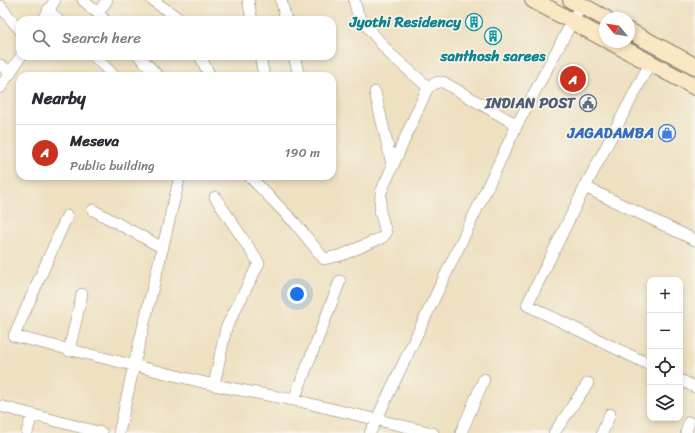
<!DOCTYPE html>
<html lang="en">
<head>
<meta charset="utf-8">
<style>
  body { margin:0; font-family:Sriracha,sans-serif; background:#f2f2f3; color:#2b2b33 }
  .controls { position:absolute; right:12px; bottom:12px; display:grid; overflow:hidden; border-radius:8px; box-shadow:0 2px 6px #0003 }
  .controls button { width:36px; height:36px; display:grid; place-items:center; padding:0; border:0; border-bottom:1px solid #e1e1e2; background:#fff; color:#2b2b33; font:20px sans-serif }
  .compass { position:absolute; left:599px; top:12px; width:36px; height:36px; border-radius:50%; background:#fff; box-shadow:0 2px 6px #0003; rotate:300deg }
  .you { position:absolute; left:297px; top:294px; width:14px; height:14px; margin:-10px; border:3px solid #fff; border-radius:50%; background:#1a73e8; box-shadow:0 0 0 6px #1a73e833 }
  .badge { display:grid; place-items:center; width:26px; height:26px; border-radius:50%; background:#c8321e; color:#fff; font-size:13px; font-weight:700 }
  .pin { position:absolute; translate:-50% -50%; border:2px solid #fff; box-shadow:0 1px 4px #0006 }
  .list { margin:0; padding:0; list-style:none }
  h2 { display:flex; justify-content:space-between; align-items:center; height:52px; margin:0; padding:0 16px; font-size:17px }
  h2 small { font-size:13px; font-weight:400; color:#7c7c81 }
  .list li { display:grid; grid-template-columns:26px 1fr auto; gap:12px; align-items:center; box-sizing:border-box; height:56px; padding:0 16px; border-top:1px solid #e1e1e2 }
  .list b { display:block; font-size:15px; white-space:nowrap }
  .list p { margin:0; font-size:13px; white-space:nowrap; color:#7c7c81 }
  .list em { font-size:13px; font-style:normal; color:#7c7c81 }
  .icon { flex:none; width:22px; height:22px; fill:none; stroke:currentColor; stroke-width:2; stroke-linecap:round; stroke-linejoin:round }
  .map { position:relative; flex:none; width:695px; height:433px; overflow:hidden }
  .search { position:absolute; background:#fff; box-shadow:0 2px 6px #0003; left:16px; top:16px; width:320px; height:44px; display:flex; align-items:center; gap:10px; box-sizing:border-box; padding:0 14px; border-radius:12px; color:#7c7c81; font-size:15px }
  .panel { position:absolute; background:#fff; box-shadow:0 2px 6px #0003; left:16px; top:72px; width:320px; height:108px; border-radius:12px }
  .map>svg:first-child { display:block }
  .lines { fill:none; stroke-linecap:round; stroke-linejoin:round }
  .street-casing { stroke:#857e6e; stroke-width:12 }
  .secondary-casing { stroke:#857e6e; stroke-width:18 }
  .street { stroke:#fff; stroke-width:11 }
  .secondary { stroke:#fae7c3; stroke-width:16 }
  .labels { text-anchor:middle; stroke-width:3.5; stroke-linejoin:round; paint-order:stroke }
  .culture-label { font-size:15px; font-weight:bold; fill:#0d838f; stroke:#f7f3e8; text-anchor:end }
  .service-label { font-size:15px; font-weight:bold; fill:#4e5e75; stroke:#f7f3e8; text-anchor:end }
  .shop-label { font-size:15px; font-weight:bold; fill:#366cbe; stroke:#f7f3e8; text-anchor:end }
</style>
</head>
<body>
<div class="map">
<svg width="695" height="433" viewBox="0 0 695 433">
  <rect width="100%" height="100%" fill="#f7f3e8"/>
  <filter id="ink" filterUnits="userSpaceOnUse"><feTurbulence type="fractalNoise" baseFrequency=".025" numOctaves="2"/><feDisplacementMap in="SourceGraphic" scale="8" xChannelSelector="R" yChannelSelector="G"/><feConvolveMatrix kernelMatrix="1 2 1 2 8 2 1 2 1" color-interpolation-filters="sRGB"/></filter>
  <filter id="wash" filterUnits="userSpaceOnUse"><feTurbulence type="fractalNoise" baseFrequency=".012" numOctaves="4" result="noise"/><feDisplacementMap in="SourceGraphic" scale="16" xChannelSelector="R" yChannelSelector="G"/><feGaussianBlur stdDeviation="0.9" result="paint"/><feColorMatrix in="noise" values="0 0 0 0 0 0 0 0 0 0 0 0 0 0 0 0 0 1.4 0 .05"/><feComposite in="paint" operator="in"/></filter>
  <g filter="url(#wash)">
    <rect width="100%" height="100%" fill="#eee0c0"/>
  </g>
  <g filter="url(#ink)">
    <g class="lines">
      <g class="street-casing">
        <path id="street" d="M83,0l22,20
          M152,0l29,20
          M248,0l4,20
          M281,0l5,20
          M354,0l4,15 31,38 39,34
          M0,6l20,24
          M48,10l10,10
          M98,13l9,-13
          M43,20l12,-20
          M94,56l20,20
          M139,56l19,20
          M200,56l10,20
          M260,56l4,20
          M294,56l5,20
          M0,65l11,8
          M0,88l21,-32
          M375,92l17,73
          M249,176l47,48 28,35 18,-4 41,-18 3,-4 -6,-22 1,-19 47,-105 10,-5h5l74,43
          M585,187l110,53
          M93,210l70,38
          M67,216l-53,120 200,49 80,15 139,33
          M69,351l13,-57
          M650,365l-123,-60 58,-118 65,-124
          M680,380l15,7
          M214,385l12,-57 33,-65 -44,-66
          M294,400l46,-119
          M0,406l102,27
          M27,433l5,-19
          M119,433l15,-68 46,-189
          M370,433l147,-308 64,-120
          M461,433l23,-54
          M554,433l34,-50
          M602,433l8,-19
          M686,433l3,-11"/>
      </g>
      <g class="secondary-casing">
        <path id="secondary" d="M533,0l72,39
          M571,0l34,18
          M629,31l66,35
          M611,42l84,45"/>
      </g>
      <use href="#street" class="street"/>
      <use href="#secondary" class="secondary"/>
    </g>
  </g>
  <defs>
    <g id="building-ring" transform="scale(0.9)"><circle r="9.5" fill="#f7f3e8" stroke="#0f9aa8" stroke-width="1.5"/><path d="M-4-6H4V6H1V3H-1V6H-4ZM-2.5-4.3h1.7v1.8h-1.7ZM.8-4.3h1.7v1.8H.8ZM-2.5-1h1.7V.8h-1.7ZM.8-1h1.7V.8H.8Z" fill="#0f9aa8"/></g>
    <g id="civic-ring" transform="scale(0.9)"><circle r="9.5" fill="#f7f3e8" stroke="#5c6f8a" stroke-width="1.5"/><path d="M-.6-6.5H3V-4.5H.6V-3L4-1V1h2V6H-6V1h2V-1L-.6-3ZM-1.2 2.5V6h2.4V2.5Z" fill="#5c6f8a"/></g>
    <g id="shop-ring" transform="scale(0.9)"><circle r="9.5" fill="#f7f3e8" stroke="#3f7fe0" stroke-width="1.5"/><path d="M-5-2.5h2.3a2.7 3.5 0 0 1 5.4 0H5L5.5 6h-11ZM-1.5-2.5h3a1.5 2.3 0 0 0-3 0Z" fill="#3f7fe0"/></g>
  </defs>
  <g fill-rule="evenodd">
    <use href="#building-ring" x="474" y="22"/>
    <use href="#building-ring" x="493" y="36"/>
    <use href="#civic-ring" x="588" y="103"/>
    <use href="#shop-ring" x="667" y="133"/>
  </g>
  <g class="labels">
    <g class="culture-label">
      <text x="461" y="27">Jyothi Residency</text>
      <text x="493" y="61" text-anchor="middle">santhosh sarees</text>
    </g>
    <g class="service-label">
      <text x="575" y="108">INDIAN POST</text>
    </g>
    <g class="shop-label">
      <text x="654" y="138">JAGADAMBA</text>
    </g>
  </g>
</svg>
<div class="controls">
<button>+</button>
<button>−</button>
<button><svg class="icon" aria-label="locate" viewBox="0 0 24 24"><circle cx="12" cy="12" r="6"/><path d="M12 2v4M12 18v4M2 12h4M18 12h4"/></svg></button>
<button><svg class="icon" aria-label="layers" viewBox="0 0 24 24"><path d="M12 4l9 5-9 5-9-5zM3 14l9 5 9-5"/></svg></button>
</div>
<svg class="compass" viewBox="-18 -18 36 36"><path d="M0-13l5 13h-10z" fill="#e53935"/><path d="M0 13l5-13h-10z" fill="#7c7c81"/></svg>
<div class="you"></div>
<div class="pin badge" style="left:573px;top:79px">A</div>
<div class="search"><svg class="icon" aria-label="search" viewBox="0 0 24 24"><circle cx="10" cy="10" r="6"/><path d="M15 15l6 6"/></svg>Search here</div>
<section class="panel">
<h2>Nearby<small></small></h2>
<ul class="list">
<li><span class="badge">A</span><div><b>Meseva</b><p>Public building</p></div><em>190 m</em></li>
</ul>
</section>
</div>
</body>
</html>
